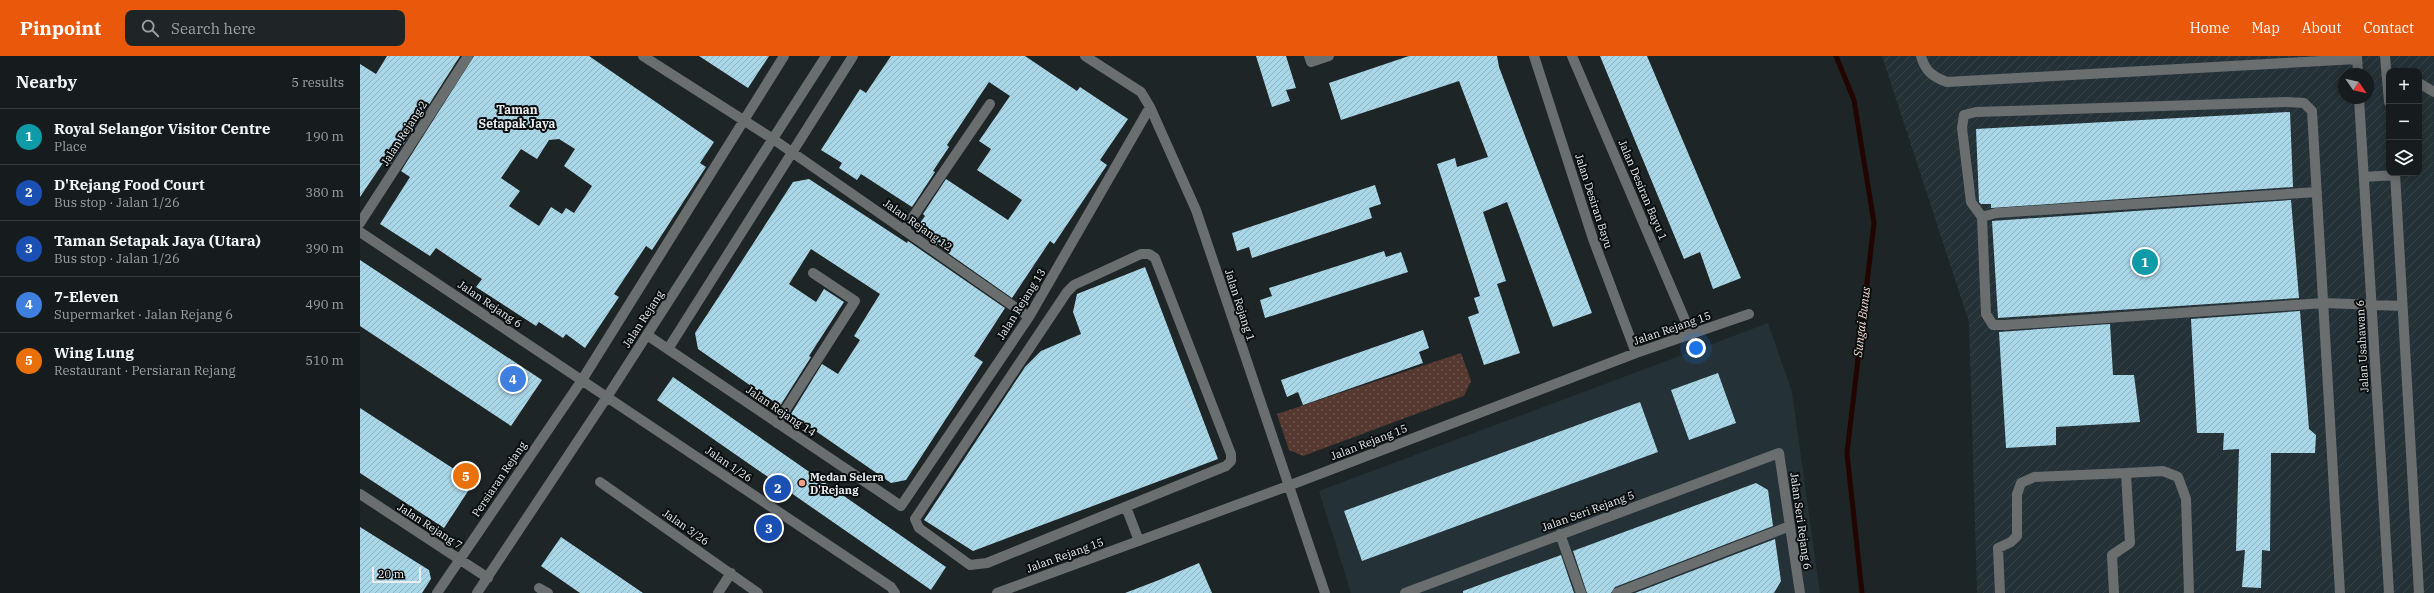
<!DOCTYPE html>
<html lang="en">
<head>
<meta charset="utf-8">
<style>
  body { margin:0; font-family:"IBM Plex Serif",serif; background:#1f2526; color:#f1f3f6 }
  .controls { position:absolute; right:12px; top:12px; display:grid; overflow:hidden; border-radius:8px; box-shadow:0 2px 10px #0003 }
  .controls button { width:36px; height:36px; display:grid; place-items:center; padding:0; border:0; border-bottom:1px solid #353a3b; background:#161c1d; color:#f1f3f6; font:20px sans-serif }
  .compass { position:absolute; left:1978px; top:12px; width:36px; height:36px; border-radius:50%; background:#161c1d; box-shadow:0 2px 10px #0003; rotate:124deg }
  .scale { position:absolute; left:12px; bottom:10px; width:49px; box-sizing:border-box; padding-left:4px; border:2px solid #e8ecee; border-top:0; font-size:11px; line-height:14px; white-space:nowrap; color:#e8ecee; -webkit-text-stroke:3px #0b0e0f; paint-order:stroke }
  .you { position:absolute; left:1336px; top:292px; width:14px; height:14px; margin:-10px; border:3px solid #fff; border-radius:50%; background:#1a73e8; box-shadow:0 0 0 6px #1a73e833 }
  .badge { display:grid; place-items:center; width:26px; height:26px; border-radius:50%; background:#ea580c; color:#fff; font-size:13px; font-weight:700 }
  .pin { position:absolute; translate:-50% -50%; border:2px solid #fff; box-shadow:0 1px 4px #0006 }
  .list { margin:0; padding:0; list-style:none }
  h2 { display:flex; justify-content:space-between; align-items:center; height:52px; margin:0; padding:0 16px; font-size:17px }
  h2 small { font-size:13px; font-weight:400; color:#9ea1a4 }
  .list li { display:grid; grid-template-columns:26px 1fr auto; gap:12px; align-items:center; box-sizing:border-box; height:56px; padding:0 16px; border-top:1px solid #353a3b }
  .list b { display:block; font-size:15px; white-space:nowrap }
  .list p { margin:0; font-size:13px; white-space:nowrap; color:#9ea1a4 }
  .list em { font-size:13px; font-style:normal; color:#9ea1a4 }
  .icon { flex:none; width:22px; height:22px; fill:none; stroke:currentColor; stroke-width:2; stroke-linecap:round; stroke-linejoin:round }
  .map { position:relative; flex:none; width:2074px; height:537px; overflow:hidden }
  header { display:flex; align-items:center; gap:24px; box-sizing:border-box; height:56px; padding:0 20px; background:#ea580c; color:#fff }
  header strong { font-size:19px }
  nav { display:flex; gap:22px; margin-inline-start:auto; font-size:14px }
  .search { width:280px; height:36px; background:#1f2526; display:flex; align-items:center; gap:10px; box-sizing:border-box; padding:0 14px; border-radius:8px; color:#9ea1a4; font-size:15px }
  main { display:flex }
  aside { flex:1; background:#161c1d }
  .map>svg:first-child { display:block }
  .built { fill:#243136 }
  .industrial { fill:url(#industrial-furrows); fill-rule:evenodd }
  .grass { fill:url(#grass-dots) }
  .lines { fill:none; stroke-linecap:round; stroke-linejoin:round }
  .stream { stroke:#220501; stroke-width:5 }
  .building { fill:url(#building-hatch); fill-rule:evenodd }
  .minor { stroke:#6a6e6f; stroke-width:10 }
  .poi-dot { fill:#f49e88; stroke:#0b0e0f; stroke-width:1.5 }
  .labels { text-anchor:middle; stroke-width:4; stroke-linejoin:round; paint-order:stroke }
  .street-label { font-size:11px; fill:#e8ecee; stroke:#0b0e0f }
  .poi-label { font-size:11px; font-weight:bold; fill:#e8ecee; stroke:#0b0e0f; text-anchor:start }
  .neighbourhood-label { font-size:12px; font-weight:bold; fill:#e8ecee; stroke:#0b0e0f }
  .water-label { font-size:12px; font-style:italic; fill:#f8dcd4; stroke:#0b0e0f }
</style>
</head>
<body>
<header>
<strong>Pinpoint</strong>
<div class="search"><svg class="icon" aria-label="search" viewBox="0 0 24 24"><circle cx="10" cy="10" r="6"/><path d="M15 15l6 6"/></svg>Search here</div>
<nav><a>Home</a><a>Map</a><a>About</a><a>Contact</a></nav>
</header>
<main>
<aside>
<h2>Nearby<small>5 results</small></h2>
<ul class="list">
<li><span class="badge" style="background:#0f9aa8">1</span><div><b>Royal Selangor Visitor Centre</b><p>Place</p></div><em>190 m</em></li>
<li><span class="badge" style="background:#1a4fb4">2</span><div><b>D'Rejang Food Court</b><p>Bus stop · Jalan 1/26</p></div><em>380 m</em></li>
<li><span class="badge" style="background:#1a4fb4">3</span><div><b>Taman Setapak Jaya (Utara)</b><p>Bus stop · Jalan 1/26</p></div><em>390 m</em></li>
<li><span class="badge" style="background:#3f7fe0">4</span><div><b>7-Eleven</b><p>Supermarket · Jalan Rejang 6</p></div><em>490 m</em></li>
<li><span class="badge" style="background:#e8710a">5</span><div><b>Wing Lung</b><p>Restaurant · Persiaran Rejang</p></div><em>510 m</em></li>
</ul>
</aside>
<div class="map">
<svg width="2074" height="537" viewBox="0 0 2074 537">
  <defs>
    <pattern id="industrial-furrows" width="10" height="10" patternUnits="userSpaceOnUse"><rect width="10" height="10" fill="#243136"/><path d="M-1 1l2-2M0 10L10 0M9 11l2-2" fill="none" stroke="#39454a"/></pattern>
    <pattern id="grass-dots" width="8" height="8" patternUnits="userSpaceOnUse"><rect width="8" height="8" fill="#553931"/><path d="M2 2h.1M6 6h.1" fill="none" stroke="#6d564f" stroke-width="1.8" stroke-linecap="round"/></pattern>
    <pattern id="building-hatch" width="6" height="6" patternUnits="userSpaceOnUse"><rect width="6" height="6" fill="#a9d7e8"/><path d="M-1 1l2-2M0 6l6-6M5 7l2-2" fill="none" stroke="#90b3c0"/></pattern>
  </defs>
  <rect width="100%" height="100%" fill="#1e2527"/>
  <path class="built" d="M1408,267l24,69 28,201h-469l-32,-102z"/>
  <path class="industrial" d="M1522,0h552v537h-457l-8,-271zM2029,15h30v102h-30zM1984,18h24v24h-24z"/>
  <path class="grass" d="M1101,297l10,28 -7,15 -161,60 -14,-6 -12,-36z"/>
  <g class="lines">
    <path class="stream" d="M1476,0l18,44 20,123 -27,230 15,140"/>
  </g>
  <path class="building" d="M27,0h73l-69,108 -6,-4 -25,37v-133l16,10z
    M114,0h115l125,86 -14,21 6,4 -54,83 -6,-4 -32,48 5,3 -34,51 -19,-14 -3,4 -24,-16 -3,4 -60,-39 6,-8 -46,-31 -6,8 -50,-32 30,-47 -9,-6zM199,83l16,10 -11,17 28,20 -18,27 -8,-5 -4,6 -11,-7 -12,19 -30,-20 11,-15 -19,-13 20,-29 16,10 12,-19z
    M339,0h70l-21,32z
    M531,0h134l52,35 3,-4 48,32 -28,41 7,5 -53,79 -4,-3 -38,57 -97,-68 10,-14 -2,-2 23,-35 62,41 14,-20 -45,-30 14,-21 -12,-8 31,-45 -21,-14 -42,63 2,2 -16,24 2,1 -23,35 -51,-33 -4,6 -18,-12 3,-5 -21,-13 39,-61 6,4z
    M896,0h30l10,32 -10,2 4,11 -18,6z
    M1049,0h88l2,11 93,246 -39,14 -46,-125 -24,10 23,69 -9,3 23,69 -36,12 -16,-48 11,-4 -5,-15 6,-2 -43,-132 18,-6 2,9 31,-10 -29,-76 -118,39 -12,-37z
    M1240,0h47l94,222 -28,11 -13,-37 -16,7z
    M1930,56l3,75 -302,21v-4h-10l-2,-2 -3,-73z
    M449,123l98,64 1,-2 97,67 -31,48 9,6 -77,118 -15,3 -100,-69 31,-50 16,10 22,-34 -6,-4 26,-42 -69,-45 -22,35 27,18 8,-13 20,13 -35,54 2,1 -31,49 -82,-57 -3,-16 19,-29 79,-122z
    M1015,129l6,19 -12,4 3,10 -120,40 -3,-11 -12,4 -5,-18z
    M1931,144l8,98 -301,20 -6,-97z
    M1024,195l2,6 15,-5 7,20 -143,46 -5,-18 12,-4 -3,-8z
    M0,204l182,120 -31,46 -151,-100z
    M785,211l73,192 -245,92 -49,-31 101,-153 16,-16 40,-17 -8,-22 4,-18z
    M1940,255l9,118 7,6 -1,18h-44l-1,98 -8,-1 -1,38 -19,-1 3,-37 -9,1 3,-102 -16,1 1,-17h-27l-6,-114z
    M1750,268l3,51h21l6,47 -84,5v18l-50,3 -7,-116z
    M1063,274l6,18 -10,4 4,11 -120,42 -5,-13 -11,5 -6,-17z
    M1358,317l18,50 -47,17 -18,-50z
    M313,321l273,190 -15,23 -274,-190z
    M1280,346l18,50 -296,109 -18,-50z
    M0,352l114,74 -30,46 -84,-55z
    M1396,427l12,7 5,36 -158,61 -4,6h-24l-14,-42z
    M0,471l69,43 2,9 -9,14h-62z
    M201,481l82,56h-63l-39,-27z
    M1415,483l6,42 -7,12h-139z
    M1201,499l13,38h-111v-2z
    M839,507l13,30h-87l34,-13z"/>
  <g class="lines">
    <path class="minor" d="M283,0l130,83 256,178
      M725,0l56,36 9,15 46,103 129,383
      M949,0l2,6 18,-6
      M1174,0l59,183 43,114
      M1212,0l119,278
      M1561,0c4,15 12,21 26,26l410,-23
      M1997,0l1,18
      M2025,0l4,46
      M2059,27l15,9
      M1999,42l30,495
      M2035,117l24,420
      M2004,121l31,-2
      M1957,136l-321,21 -14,4 4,97 7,11h12l319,-22 78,3
      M1622,161l-11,-15 -9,-74 2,-13 12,-3 311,-10 17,1 8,8 28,482
      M0,167l108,-167
      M544,174l86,-126
      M0,176l531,355 4,6
      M781,198h8l6,4 76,196v7l-5,5 -239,97 -17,2 -51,-37 -4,-9 152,-227 7,-7z
      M287,279l254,171 128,-189 121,-210
      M308,293l185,-293
      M417,367l78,-122 -42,-28
      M240,426l158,111
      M0,438l128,84
      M766,451l13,34
      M1200,478l21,59
      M179,532l9,5
      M77,537l145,-213 202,-324
      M117,537l130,-196 219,-341
      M358,537l13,-20
      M637,537l291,-107 348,-133 113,-39
      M1045,537l374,-140 21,140
      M1257,537l173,-67
      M1640,537l-2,-45 13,-6 6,-6v-42l4,-11 13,-6 92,-4
      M1754,537l-2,-38 18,-12 -4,-70 37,-2 15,6 8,22 3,94"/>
  </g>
  <circle class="poi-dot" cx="442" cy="427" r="4"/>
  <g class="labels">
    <g class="street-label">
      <text transform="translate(44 77) rotate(-57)" y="4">Jalan Rejang 2</text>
      <text transform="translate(1283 134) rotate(67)" y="4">Jalan Desiran Bayu 1</text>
      <text transform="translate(1234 145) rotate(72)" y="4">Jalan Desiran Bayu</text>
      <text transform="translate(558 169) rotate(35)" y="4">Jalan Rejang 12</text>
      <text transform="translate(130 248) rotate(34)" y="4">Jalan Rejang 6</text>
      <text transform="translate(661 248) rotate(-58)" y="4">Jalan Rejang 13</text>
      <text transform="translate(880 249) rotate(72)" y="4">Jalan Rejang 1</text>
      <text transform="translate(283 263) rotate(-57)" y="4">Jalan Rejang</text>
      <text transform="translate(1312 272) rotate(-19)" y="4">Jalan Rejang 15</text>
      <text transform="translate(2002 290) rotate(-93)" y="4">Jalan Usahawan 6</text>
      <text transform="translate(421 355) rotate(34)" y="4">Jalan Rejang 14</text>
      <text transform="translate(1009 386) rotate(-21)" y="4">Jalan Rejang 15</text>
      <text transform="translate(369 408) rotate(34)" y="4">Jalan 1/26</text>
      <text transform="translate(139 423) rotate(-56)" y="4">Persiaran Rejang</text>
      <text transform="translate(1228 455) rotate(-20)" y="4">Jalan Seri Rejang 5</text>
      <text transform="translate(1441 465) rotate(82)" y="4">Jalan Seri Rejang 6</text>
      <text transform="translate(70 470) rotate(33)" y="4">Jalan Rejang 7</text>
      <text transform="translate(326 471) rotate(35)" y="4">Jalan 3/26</text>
      <text transform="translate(705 499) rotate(-20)" y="4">Jalan Rejang 15</text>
    </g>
    <g class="poi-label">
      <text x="450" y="425">Medan Selera<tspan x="450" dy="13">D'Rejang</tspan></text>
    </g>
    <g class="neighbourhood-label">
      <text x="157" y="58">Taman<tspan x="157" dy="14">Setapak Jaya</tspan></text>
    </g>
    <g class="water-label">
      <text transform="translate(1502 266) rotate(-83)" y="4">Sungai Bunus</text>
    </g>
  </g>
</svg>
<div class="controls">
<button>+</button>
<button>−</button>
<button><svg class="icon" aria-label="layers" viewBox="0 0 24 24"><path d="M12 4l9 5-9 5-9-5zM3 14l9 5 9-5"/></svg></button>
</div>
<svg class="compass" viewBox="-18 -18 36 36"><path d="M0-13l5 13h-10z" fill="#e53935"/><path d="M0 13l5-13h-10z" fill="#9ea1a4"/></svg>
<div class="scale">20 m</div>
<div class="you"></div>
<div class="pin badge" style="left:1785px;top:206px;background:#0f9aa8">1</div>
<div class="pin badge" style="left:418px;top:432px;background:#1a4fb4">2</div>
<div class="pin badge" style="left:409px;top:472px;background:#1a4fb4">3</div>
<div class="pin badge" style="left:153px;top:323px;background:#3f7fe0">4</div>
<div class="pin badge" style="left:106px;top:420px;background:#e8710a">5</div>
</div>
</main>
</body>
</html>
